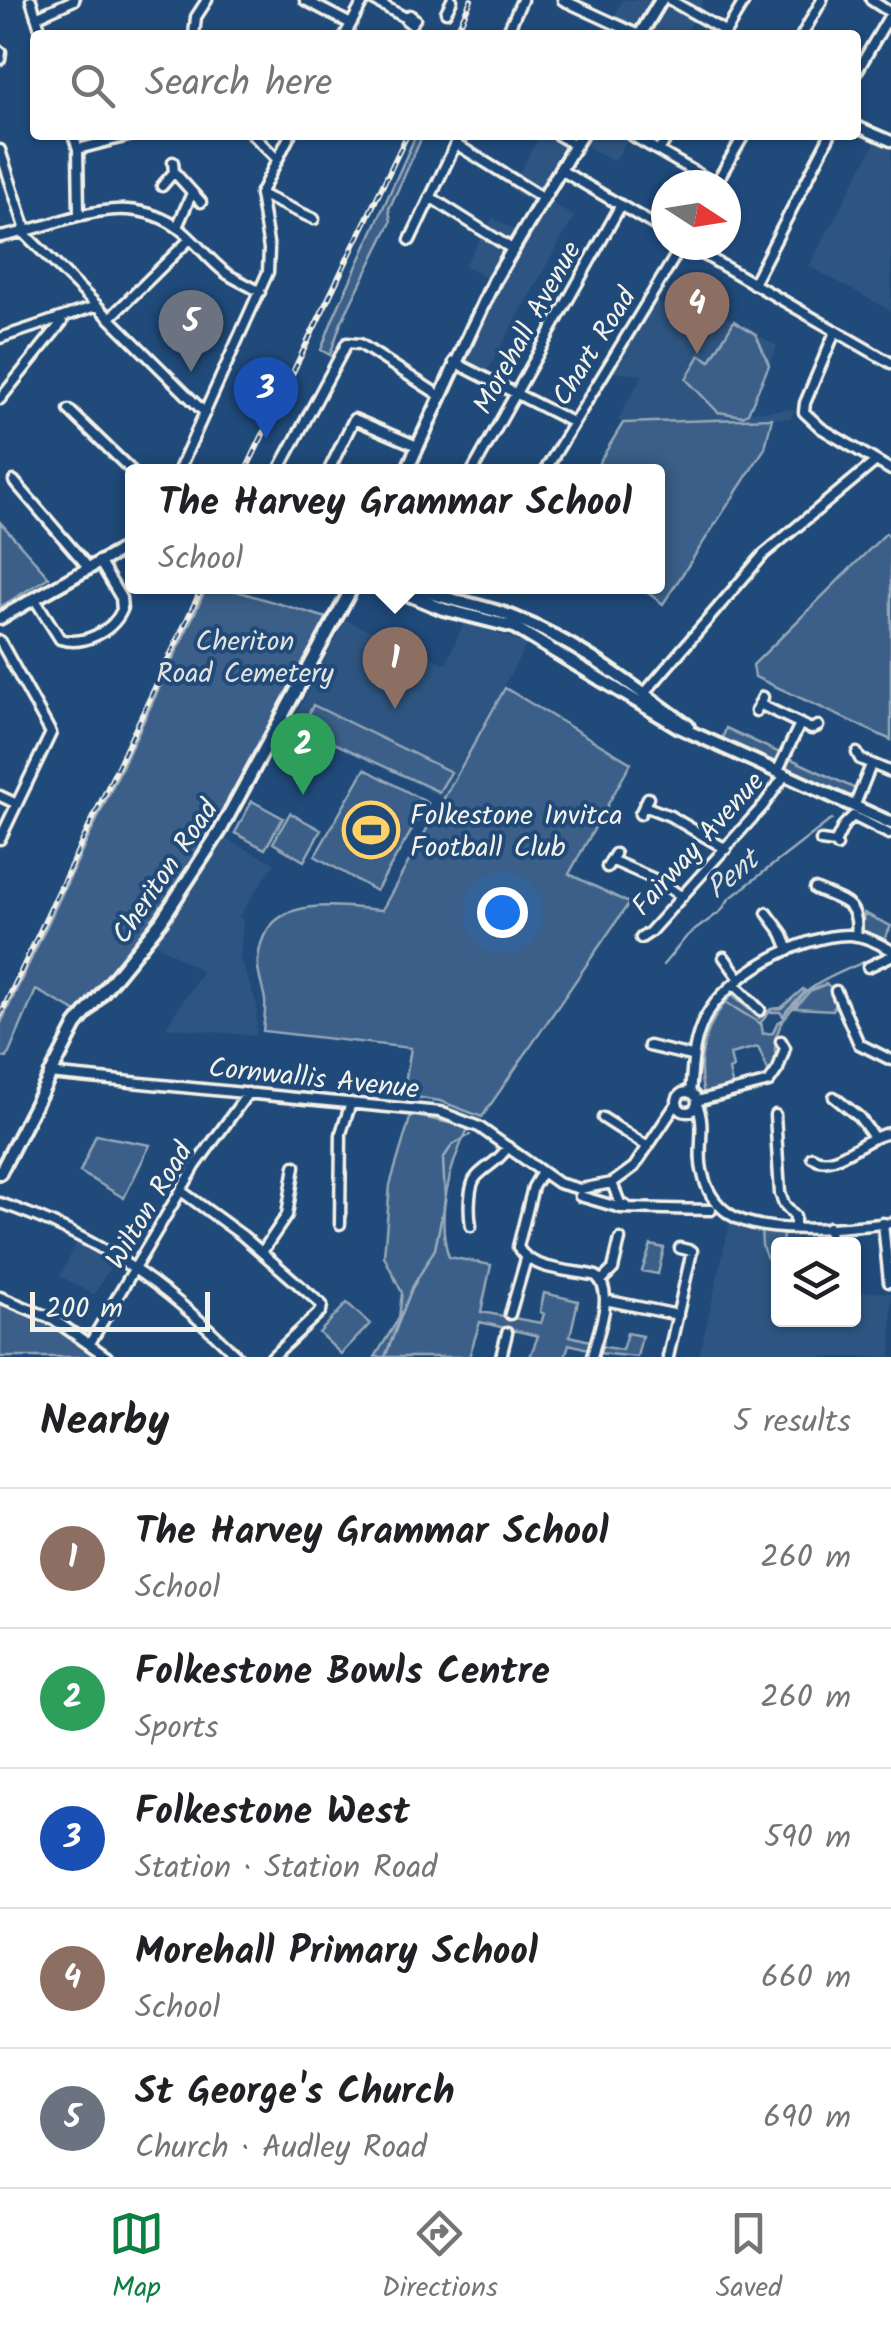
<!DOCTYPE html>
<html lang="en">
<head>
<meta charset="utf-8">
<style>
  body { margin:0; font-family:Kalam,sans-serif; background:#f2f2f2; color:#202124 }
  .controls { position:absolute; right:30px; bottom:30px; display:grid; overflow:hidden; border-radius:10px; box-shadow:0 2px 8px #0004 }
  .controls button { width:90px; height:90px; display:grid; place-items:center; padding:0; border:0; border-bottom:2px solid #e0e0e0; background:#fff; color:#202124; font:50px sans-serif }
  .compass { position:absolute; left:651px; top:170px; width:90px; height:90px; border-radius:50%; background:#fff; box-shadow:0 2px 8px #0004; rotate:102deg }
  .scale { position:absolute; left:30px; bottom:25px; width:180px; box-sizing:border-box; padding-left:10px; border:5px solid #f4f1e8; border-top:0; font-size:28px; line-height:35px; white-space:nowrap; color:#f4f1e8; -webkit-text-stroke:8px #1f4a7a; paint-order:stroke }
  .you { position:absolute; left:502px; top:912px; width:35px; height:35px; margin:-25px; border:8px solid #fff; border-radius:50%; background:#1a73e8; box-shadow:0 0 0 15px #1a73e833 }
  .badge { display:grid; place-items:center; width:65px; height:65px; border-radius:50%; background:#0b8043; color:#fff; font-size:32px; font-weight:700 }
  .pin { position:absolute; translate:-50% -82px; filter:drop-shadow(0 2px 5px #0008) }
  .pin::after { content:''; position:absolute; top:52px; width:35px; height:30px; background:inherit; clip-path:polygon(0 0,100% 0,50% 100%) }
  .popup { position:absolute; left:125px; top:464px; width:540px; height:130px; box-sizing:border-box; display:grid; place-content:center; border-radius:10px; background:#fff; filter:drop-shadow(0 2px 8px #0005); font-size:32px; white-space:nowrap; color:#757577 }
  .popup b { font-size:38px; color:#202124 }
  .popup::after { content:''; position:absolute; left:50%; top:100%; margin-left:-20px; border:20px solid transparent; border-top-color:#fff }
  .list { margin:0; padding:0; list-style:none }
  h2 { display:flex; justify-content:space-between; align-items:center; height:130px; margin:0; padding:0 40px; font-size:42px }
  h2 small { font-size:32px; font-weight:400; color:#757577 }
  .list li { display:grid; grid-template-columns:65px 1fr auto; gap:30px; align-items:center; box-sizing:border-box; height:140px; padding:0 40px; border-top:2px solid #e0e0e0 }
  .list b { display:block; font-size:38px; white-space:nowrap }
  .list p { margin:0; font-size:32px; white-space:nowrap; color:#757577 }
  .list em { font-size:32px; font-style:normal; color:#757577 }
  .icon { flex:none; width:55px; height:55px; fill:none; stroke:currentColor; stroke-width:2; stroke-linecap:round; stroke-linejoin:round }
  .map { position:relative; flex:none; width:891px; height:1357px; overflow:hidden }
  .search { position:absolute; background:#fff; box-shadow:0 2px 8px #0004; left:30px; right:30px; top:30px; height:110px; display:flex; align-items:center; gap:25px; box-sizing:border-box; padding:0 35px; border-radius:10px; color:#757577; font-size:38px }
  .sheet { height:830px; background:#fff }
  nav { display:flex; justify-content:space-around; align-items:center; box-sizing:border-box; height:140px; border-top:2px solid #e0e0e0; background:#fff; font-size:28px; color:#757577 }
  nav a { display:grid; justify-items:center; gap:5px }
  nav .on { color:#0b8043 }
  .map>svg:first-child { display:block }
  .built { fill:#2d5581 }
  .green { fill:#3a5f88; stroke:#97a8b8; stroke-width:2.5 }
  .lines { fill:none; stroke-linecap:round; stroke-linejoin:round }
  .stream { stroke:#9cacbb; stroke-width:2.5 }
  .minor-casing { stroke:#f4f1e8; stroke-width:15 }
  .major-casing { stroke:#f4f1e8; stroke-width:18 }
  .minor { stroke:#1f4a7a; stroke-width:8 }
  .major { stroke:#1f4a7a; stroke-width:10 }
  .rail-casing { stroke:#f4f1e8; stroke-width:6 }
  .rail { stroke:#1f4a7a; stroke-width:2.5; stroke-dasharray:8; stroke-linecap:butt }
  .labels { text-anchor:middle; stroke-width:8; stroke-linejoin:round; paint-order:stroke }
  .street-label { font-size:28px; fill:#f4f1e8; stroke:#1f4a7a }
  .park-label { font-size:28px; fill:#e1e2de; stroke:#1f4a7a }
  .poi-label { font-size:28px; fill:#f4f1e8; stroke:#1f4a7a; text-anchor:start }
  .water-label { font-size:30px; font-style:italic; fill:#dee0dd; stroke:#1f4a7a }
</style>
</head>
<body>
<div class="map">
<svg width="891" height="1357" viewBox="0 0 891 1357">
  <rect width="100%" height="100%" fill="#1f4a7a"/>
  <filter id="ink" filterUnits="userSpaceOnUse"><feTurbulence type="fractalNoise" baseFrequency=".01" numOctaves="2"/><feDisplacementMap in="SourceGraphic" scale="20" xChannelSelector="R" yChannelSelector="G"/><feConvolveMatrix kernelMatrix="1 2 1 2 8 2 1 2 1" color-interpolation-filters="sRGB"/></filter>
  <g filter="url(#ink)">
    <path class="built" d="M622,0h82l-19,35h-49l-24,-12z
      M540,135h90l-16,27 -34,-20 -35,57 29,18 -89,158 -28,-14 39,-78 -32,-17 29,-48 26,15 16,-28 -25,-16z
      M876,141l15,7v163l-82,-45z
      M695,290l2,1 -3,6 83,49 -28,66 45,-3 -3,9 -174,3 26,-46 -33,-3 44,-71 25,11z
      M346,620l100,44 18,-42 63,22 -85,154 -85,-45 -66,-29z
      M225,839l50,24 -36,53 4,4 -3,38 17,47 -1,31 -90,-9 36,-55 -47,-29z
      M730,1223l67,8 -1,13h-18v76h76v-29l37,2v64h-192z
      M78,1240l36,20 -20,35 -34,-19z"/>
    <path class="green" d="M416,135h7l-34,74 2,13 -50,101 -11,32 -9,-5 11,-29z
      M734,321l22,13 13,31 -21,48 -5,3 -25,-4 -32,-33 14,-24 10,6z
      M772,418l-7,30 -102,156 -23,-17 18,-1v-114l-64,-1 29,-48z
      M0,522l49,55 -49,30z
      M886,533l5,6v201l-136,-63 -2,-12z
      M207,587h16l104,31 -113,207 -57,91 -80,96 -41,-22 -29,68 -7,-1v-32z
      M505,688l126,75 -62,111 60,29 -147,214 -42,-16 -37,-6 8,-47 -148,-17c1,-11 3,-21 2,-31 -2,-13 -8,-26 -7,-38 4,-71 77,-55 124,-52z
      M313,705l138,67 -12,20 -137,-64z
      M726,728l56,26 -5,8 -16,-2 -35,-15 -3,-8z
      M787,757l69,32 -4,7h-10l-56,-24 -3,-5z
      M365,769l63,34 -52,88 -61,-35z
      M252,801l31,17 -18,31 -30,-16z
      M290,813l31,17 -17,31 -31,-18z
      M864,913l27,13 -7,14 -22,-10z
      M826,984l8,5 2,11 -3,10 -38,-2 15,-17z
      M803,989l2,2 -20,27 -5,-6h-10l-9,10 2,12 10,-1 4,-10 7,-4c-17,28 -2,35 -14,56l-12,-28 -28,7 3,14 -4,2 4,18 -29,7c-9,-36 2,-73 28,-100l27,23 12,-9 10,-1z
      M411,1115l58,12c-19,36 -34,90 -20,130l42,8 -10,47 60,11 3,-9 -4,-2 4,-19 34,8 -8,35 20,5 -2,8 -19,-5 -4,13h-35l8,-21 -58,-14 -11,35h-94l24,-39 3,-25 -18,-37 6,-71z
      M96,1135l54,10 -26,53 -44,-26z
      M762,1228l22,3 -7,36c-14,-8 -17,-24 -15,-39z
      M651,1245l13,3 -6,26 -16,-3z
      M0,1303l66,29 34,25h-100z
      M347,1303l23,21 -29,30 -22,-21z
      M627,1333l15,3 -5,21 -39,-4 2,-7 22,4z"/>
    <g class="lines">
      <path class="stream" d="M663,965l24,-29 34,-25 8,-12 103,-80
        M727,1003l34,21
        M783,1016c24,-35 62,-44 98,-62
        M385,1357l27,-69 23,-39 10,-49 -2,-41 9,-14 18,-10"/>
      <g class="minor-casing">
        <path id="minor" d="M31,0l11,35
          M305,0l46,24
          M373,0l33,18
          M563,0l76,35
          M670,0l56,32
          M446,12l6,-12
          M410,15l5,4 -4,5 -5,-4z
          M36,17l38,-17
          M194,35l2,-18 11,-17
          M345,35l19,-35
          M506,35l16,-35
          M724,35l21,-35
          M802,35l20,-35
          M0,59l1,-7
          M856,73l35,-60 -20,-13
          M856,126l35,15
          M73,135l5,14 1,65
          M253,135l23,23
          M558,135l17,10
          M631,135l85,49
          M456,144l87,54
          M78,149l54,-14
          M0,150l26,80
          M659,151l9,-16
          M559,169l107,63
          M174,172l27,30
          M715,185l29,-50
          M162,186l12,-14 -1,-10
          M260,194l54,25
          M430,197l82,52
          M177,227l15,-34
          M22,231l183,182
          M0,237c58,-10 117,-48 174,-12 19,12 33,34 52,48 10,7 23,12 34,19
          M410,240l50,-105
          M687,245l204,118
          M753,284l77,-149
          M111,317l78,-77
          M835,332l-30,71 -1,9 17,16 70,42
          M0,338l96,-32
          M454,362l118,60
          M0,399l62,-77 -1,-4
          M69,410l64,62
          M178,472l90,-200 1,-23 -9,-55 30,-59
          M278,472l69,-129 13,1 79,51
          M328,472l26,-53 63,27
          M472,472l149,-267
          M544,472l138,-227
          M14,481l74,86
          M34,598l26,41c23,7 52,-7 62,-29l-1,-12 -22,-37
          M0,641l51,92 -51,106
          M643,695l121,-141 111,-92
          M759,704l52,25 7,-3
          M756,711l7,-14
          M857,753l3,6 31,13
          M777,772l23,-48
          M0,796l17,8
          M644,806l26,10 56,33
          M854,807l17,-42
          M640,814l8,-16
          M821,841l14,2 2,3
          M835,843l9,-18 9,-9 36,18
          M611,860l50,22 21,15
          M607,867l8,-13
          M815,889c28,13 45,12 41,47
          M767,913l15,20 7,17
          M641,938l9,-6 113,-126 22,-31
          M724,957l16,22
          M868,967l23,-11
          M734,984l26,26
          M836,991l23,53 32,16
          M649,1046l42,10
          M49,1074l391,38 39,15 79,56 22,6 32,-6 22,-16 43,-64
          M677 1102a10 10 0 1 1 20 0a10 10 0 1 1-20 0Z
          M690,1093c3,-27 2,-50 15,-75 22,-42 95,-83 143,-83 15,0 30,8 43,15
          M834,1097l25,20 14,19
          M697,1101l72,-19 9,-13 7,-21 -4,-7
          M697,1105c10,21 -1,47 6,69 3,15 12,30 25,39 35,25 121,14 163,10
          M775,1115l5,78 4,11 11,12v11
          M603,1118l45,29
          M812,1157c23,15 52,-22 79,-24
          M542,1172l-9,15 -15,60c12,24 55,23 78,29 20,17 1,58 -4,81
          M612,1183l8,20 6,3
          M181,1191l62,45 79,69 -1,6 -49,46
          M580,1196l41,12 90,2
          M0,1203c98,33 166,82 238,154
          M883,1223l6,59
          M340,1224l1,-91 10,-30
          M471,1226c-2,-13 -3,-41 6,-50 12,-12 20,-13 31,-29
          M829,1227l1,17
          M262,1252l25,-37 8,-49
          M602,1280l11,-11 7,-30
          M0,1297l53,22 54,38
          M605,1300l73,15
          M510,1314l16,-55
          M90,1343l106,-178 52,-72
          M501,1357l6,-24
          M668,1357l24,-106 -12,-3"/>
      </g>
      <g class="major-casing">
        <path id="major" d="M640,35l21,-35
          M406,472l88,-191 87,-146
          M387,586l56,23 71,18 165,100 212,96
          M412,586c33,15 70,18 104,32 62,25 118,69 172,108
          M0,618l132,-74
          M0,1173l76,-148 85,-104 59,-90 133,-245"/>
      </g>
      <use href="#minor" class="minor"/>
      <use href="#major" class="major"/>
      <g class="rail-casing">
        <path id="rail" d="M455,35l16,-35
          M245,472l162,-337
          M0,1016l203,-430"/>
      </g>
      <use href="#rail" class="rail"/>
    </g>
  </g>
  <defs>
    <g id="stadium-ring" transform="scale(2.875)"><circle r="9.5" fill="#1f4a7a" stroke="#ffd166" stroke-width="1.5"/><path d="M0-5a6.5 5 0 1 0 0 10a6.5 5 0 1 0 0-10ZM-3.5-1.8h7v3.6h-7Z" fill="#ffd166"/></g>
  </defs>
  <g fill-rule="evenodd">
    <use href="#stadium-ring" x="371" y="830"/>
  </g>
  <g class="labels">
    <g class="street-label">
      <text transform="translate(526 327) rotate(-61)" y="10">Morehall Avenue</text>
      <text transform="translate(593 346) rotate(-58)" y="10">Chart Road</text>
      <text transform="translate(697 843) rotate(-48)" y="10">Fairway Avenue</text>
      <text transform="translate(164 871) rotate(-56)" y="10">Cheriton Road</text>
      <text transform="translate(314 1077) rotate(6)" y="10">Cornwallis Avenue</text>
      <text transform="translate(148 1205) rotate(-59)" y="10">Wilton Road</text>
    </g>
    <g class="park-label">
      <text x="245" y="650">Cheriton<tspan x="245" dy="32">Road Cemetery</tspan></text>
    </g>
    <g class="poi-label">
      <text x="410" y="824">Folkestone Invitca<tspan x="410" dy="32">Football Club</tspan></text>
    </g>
    <g class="water-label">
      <text transform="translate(732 874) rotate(-40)" y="10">Pent</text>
    </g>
  </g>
</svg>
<div class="controls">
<button><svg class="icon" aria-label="layers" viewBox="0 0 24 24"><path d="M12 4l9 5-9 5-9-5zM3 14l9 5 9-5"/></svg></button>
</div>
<svg class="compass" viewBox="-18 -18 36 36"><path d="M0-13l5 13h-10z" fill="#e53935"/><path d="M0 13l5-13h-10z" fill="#757577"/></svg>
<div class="scale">200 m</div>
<div class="you"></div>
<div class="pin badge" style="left:395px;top:709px;background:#8d6e63">1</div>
<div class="popup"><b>The Harvey Grammar School</b>School</div>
<div class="pin badge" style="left:303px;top:795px;background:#2e9e5b">2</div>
<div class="pin badge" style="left:266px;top:439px;background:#1a4fb4">3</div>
<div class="pin badge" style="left:697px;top:354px;background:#8d6e63">4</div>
<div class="pin badge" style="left:191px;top:372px;background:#6b7280">5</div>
<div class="search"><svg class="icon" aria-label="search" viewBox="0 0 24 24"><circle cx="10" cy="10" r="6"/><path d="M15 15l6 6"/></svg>Search here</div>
</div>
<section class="sheet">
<h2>Nearby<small>5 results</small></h2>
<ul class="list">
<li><span class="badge" style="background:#8d6e63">1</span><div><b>The Harvey Grammar School</b><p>School</p></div><em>260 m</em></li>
<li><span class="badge" style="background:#2e9e5b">2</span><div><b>Folkestone Bowls Centre</b><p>Sports</p></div><em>260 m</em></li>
<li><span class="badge" style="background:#1a4fb4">3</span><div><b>Folkestone West</b><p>Station · Station Road</p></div><em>590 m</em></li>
<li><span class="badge" style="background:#8d6e63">4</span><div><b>Morehall Primary School</b><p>School</p></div><em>660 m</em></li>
<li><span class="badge" style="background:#6b7280">5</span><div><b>St George's Church</b><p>Church · Audley Road</p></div><em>690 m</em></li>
</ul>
</section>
<nav>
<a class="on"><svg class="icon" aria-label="map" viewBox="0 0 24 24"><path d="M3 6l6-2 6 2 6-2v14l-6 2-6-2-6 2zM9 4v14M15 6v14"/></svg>Map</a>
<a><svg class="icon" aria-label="directions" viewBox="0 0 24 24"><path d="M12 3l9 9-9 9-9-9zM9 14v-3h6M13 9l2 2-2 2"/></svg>Directions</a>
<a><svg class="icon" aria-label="saved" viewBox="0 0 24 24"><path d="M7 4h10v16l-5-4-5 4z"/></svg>Saved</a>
</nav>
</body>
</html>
